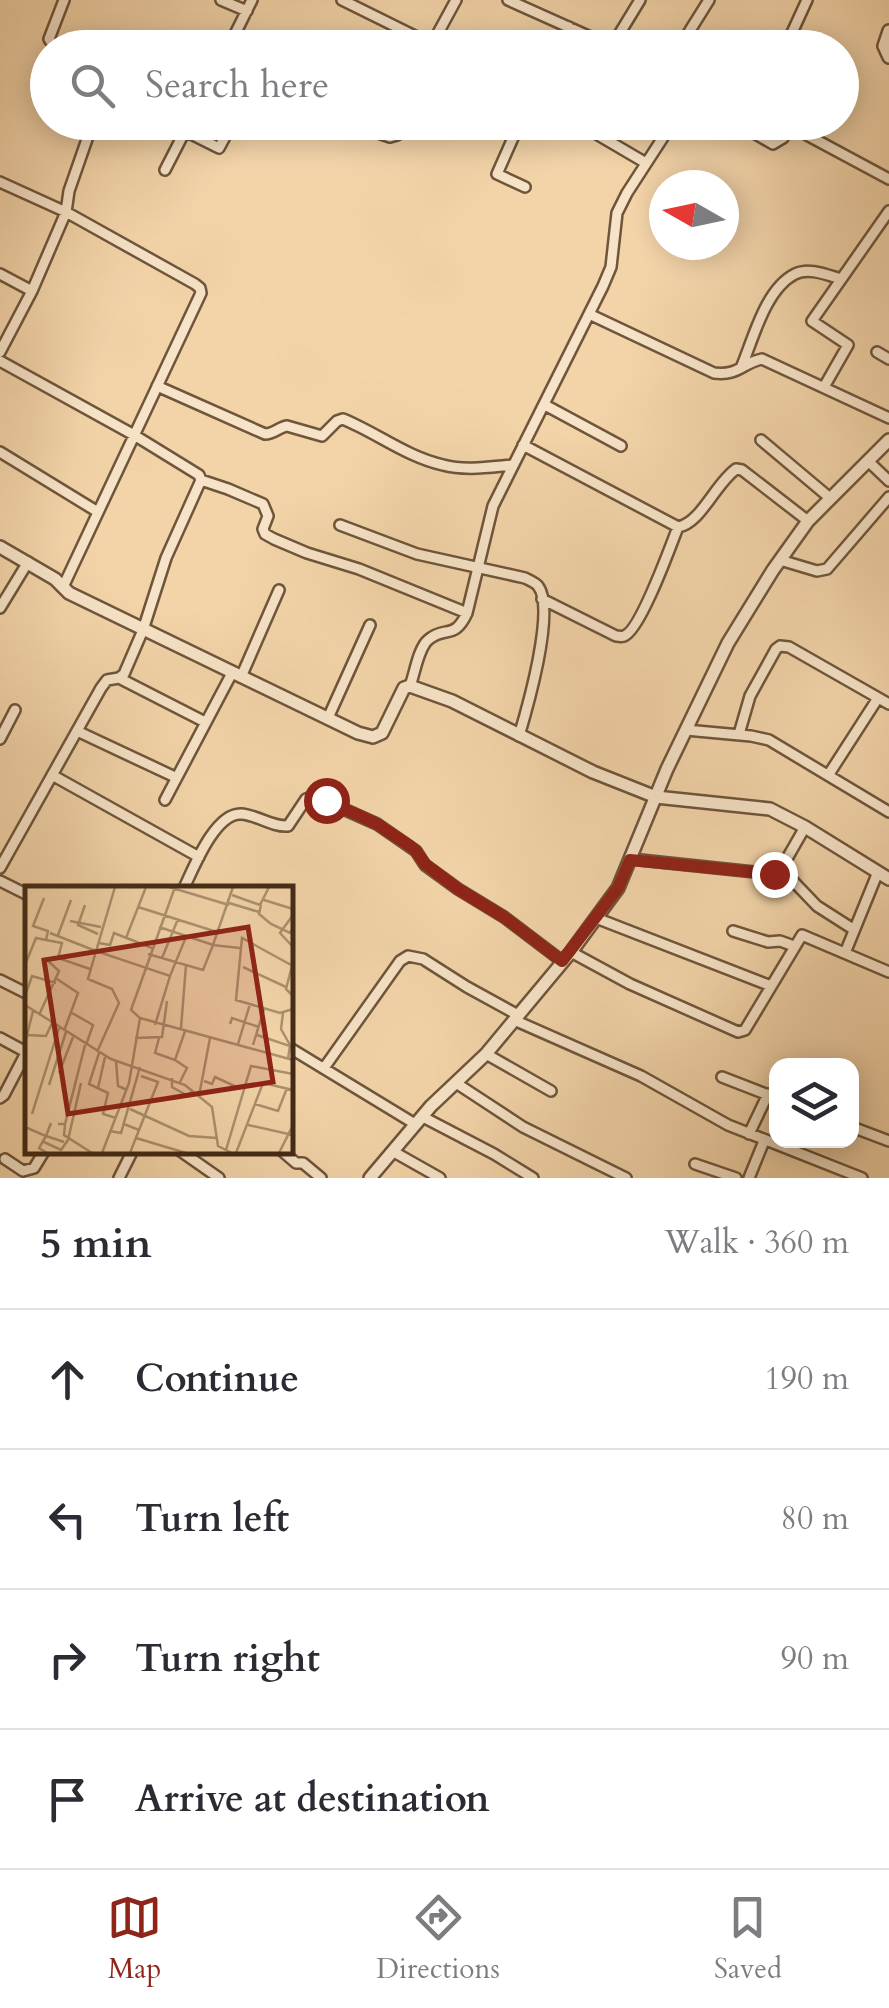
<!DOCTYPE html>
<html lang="en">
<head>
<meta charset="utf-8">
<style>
  body { margin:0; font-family:Cardo,serif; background:#f2f2f3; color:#2b2b33 }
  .controls { position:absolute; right:30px; bottom:30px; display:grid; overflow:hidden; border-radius:20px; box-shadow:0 5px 25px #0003 }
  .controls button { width:90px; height:90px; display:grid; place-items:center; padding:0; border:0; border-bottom:2px solid #e1e1e2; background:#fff; color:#2b2b33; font:50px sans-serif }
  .compass { position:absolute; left:649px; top:170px; width:90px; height:90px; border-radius:50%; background:#fff; box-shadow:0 5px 25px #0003; rotate:279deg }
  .stop { position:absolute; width:30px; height:30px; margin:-22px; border:8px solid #8f2418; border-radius:50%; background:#fff }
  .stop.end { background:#8f2418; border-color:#fff; box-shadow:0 2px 10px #0008 }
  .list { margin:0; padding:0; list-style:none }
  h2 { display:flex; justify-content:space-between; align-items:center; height:130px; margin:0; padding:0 40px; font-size:42px }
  h2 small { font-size:32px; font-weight:400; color:#7c7c81 }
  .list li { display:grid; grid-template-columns:65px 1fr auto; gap:30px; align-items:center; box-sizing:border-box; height:140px; padding:0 40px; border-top:2px solid #e1e1e2 }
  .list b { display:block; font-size:38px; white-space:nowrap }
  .list em { font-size:32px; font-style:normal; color:#7c7c81 }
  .icon { flex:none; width:55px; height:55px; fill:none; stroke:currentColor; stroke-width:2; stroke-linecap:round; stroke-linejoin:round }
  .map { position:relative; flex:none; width:889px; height:1178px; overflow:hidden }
  .search { position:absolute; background:#fff; box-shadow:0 5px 25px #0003; left:30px; right:30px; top:30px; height:110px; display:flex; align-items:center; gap:25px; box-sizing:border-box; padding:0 35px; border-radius:55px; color:#7c7c81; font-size:38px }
  .sheet { height:690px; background:#fff }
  nav { display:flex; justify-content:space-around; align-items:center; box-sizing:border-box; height:140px; border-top:2px solid #e1e1e2; background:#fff; font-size:28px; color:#7c7c81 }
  nav a { display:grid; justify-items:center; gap:5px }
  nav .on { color:#8f2418 }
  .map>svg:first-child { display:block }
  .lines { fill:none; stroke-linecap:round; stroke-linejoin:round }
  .minor-casing { stroke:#6e553b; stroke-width:14 }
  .tertiary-casing { stroke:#6e553b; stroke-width:16 }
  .minor { stroke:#f7e3c7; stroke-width:9 }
  .tertiary { stroke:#f7e3c7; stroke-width:11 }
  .route { stroke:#8f2418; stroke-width:12 }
  .inset-road { fill:none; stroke:#ac906e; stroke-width:2.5 }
  .view { fill:#8f2418; fill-opacity:0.15; stroke:#8f2418; stroke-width:5 }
  .inset-edge { fill:none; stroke:#422b16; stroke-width:5 }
</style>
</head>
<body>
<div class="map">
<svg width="889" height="1178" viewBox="0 0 889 1178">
  <rect width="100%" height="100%" fill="#f3d4a9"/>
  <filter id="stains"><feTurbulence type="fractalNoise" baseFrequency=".002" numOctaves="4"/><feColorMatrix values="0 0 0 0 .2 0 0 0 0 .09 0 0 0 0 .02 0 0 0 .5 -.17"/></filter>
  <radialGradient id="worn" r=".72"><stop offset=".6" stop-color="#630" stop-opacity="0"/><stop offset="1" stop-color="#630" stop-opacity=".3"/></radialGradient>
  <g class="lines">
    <g class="minor-casing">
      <path id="minor" d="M221,0l26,11
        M342,0l89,44
        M508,0l107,48
        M431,46l25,-46
        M612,46l28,-46
        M64,48l-13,-6 -2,-3 15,-39
        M228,48l24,-48
        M558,48l11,-21
        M679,48l30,-48
        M785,48l22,-48
        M346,122l44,15 7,-2 8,-13
        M520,122l-23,52 28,13
        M576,122l70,41
        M735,122l38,22 10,-6 10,-16
        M794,122l13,13 82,44
        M165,170l20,-39 34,17 14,-26
        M0,182l66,30 -34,79 -32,61
        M0,274l32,17
        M589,314l125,59c25,3 28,-10 48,-14l127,59
        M877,352l12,7
        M0,361l134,74 65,40 2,5 -35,78 -23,72 -19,44 -5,4 -12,2 -6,8 -101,180
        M741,368c12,-28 24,-79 54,-94 14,-7 32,1 46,5
        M157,386l108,48c9,0 14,-7 22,-8l35,10 15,-15 6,-2c34,14 64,38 100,46 22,6 47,2 70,0
        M824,387l24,-42 -36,-24 77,-110
        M545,405l76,41
        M761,440l69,58
        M523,445l155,82c23,-4 37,-43 58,-58l6,1 66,51
        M0,452l98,60
        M868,461l21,20
        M201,480l27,9 35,15 5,12 -5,13 2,5 9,5 33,14 52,16 108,44
        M340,525l77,29 108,24c4,2 11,5 13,8 18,23 -11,123 -19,150
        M780,560l37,11 10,-2 62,-72
        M63,587l138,-294 -1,-5 -5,-4 -129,-72 3,-21 24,-69
        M542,599l74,37c3,0 6,1 8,0 16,-5 47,-91 54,-109
        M0,608l28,-46
        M241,677l38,-87
        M119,678l86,44
        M410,686c5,-13 8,-37 18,-46 17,-15 26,1 39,-27l26,-107 110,-220 8,-19 6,-54 10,-20 46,-71
        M328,718l42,-93
        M686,730l65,6 18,4 120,72
        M77,731l98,46
        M739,734l11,-38 26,-47 4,-3 9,1 100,57
        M0,739l15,-29
        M829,774l49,-76
        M52,775l147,82
        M165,800l67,-127
        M631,859l143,15 7,-5 24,-42
        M777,873l17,9 23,24 36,23
        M0,881l28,14
        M184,888c10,-21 31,-75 57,-74 17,1 30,13 47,12l18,-27 8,-3 63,28 39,27 9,14 33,24 46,28 58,44
        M596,918l175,68
        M733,931l35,11 12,-1 14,5
        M571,952l59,32 108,48 7,-2 57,-95 87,37
        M845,953l33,-81
        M0,980l28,14
        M514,1020l127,56 87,49 134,53
        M0,1038l26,14
        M290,1048l125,76
        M486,1054l65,37
        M324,1068l76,-107 8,-5 15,3 44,28 51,28
        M722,1077l54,21
        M456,1083l67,44 103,51
        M0,1098l4,-3 24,-46
        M423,1117l71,37 39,24
        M852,1127l37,14
        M749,1134l19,-40
        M179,1150l40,28
        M281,1150l15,13h7l18,15
        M394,1152l46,26
        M5,1159l18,12 11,-3 11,-18
        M695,1164l41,14
        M119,1178l14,-28
        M749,1178l15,-37"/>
    </g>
    <g class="tertiary-casing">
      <path id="tertiary" d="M889,31l-5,15 5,11
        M0,547l55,32 14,14 289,140 15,4 9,-4 22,-45 6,-2 42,15 141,71 63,25 114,12 35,18 84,52
        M370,1178l61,-72 55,-52 85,-102 47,-64 49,-119 61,-126 45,-73 35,-49 81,-81"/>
    </g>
    <use href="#minor" class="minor"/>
    <use href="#tertiary" class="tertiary"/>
  </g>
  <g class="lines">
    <path class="route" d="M326,800l51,24 33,22 6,5 9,13 33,25 46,28 58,44 56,-73 12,-28 144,14"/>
  </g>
  <g transform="translate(25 886)">
    <rect width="268" height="268" fill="#f3d4a9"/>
    <path class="inset-road" d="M144,1l60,18M207,9l28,10 9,-18M19,12l-11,28 15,5 -2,9 16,3 -4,15 32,11M239,14l29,9M204,17l30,9M60,19l-7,20 20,9M236,19l-2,9 12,10 19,9 3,-5M113,21l79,25M268,29l-13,18 13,14M45,35l31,6M134,41l54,18 20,-58M25,47l46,18 19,-64M33,49l13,-35M101,52l20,-51M74,57l11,2 4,-12 38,15M123,68l55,16 10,-25 27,3M137,72l16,-39M268,76l-7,27 7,7M0,79l11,-27 10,2M268,80l-51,-28 -6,62 44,13 13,-4M218,81l43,20M32,93l21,14 -14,38M0,110l7,-20 24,7M0,119l86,54 74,26 27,22 6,39 14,7M47,127l21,12 -7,20M258,127l-2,16 9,16M14,129l20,-44 -12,-11M115,132l153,42M205,138l2,-6 27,9M130,139l15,-49M156,142l5,-63M1,149l20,1 6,-13M232,149l33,11 -2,13M110,152l27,-1 5,-36M134,152l-4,15 20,7M0,157l8,-32M213,158l12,-40M228,159l11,-36M72,166l22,-49 -7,-14 -24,-10 8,-28 74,25 16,-39M74,167l-10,31 19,9 -5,21 13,4M91,175l2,25 9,4M34,187l14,-36M147,192v9l16,9 4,-5M179,195l8,3 3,-7 26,12M155,196l7,-14 -12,-8 10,-29M24,199l17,-53M73,202l7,-31M174,210l11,-58M230,218l23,7 9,-23M105,223l59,27 28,2M7,228l27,-86M26,237l-5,13 18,6M33,238h7l20,-79M99,238l15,6 -9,23M40,239l-1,10 28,18M223,239l45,10M0,241l21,9 -7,12 8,5M114,244l19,-48 -17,-6M85,245l11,2 19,-66M111,252l50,15M19,256l17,8 7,-10 13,-57M201,264l25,-84 42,8M77,267l27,-70 11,-65 -9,-8 44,-123M211,267l27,-70 30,7M254,267l14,-28"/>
    <path class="view" d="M223,41l25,155 -205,32 -24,-154z"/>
    <rect width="268" height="268" class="inset-edge"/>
  </g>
  <rect width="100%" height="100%" filter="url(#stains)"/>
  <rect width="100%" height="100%" fill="url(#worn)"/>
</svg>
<div class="controls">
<button><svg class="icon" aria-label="layers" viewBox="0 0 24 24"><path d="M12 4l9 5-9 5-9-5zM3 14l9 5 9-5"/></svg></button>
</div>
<svg class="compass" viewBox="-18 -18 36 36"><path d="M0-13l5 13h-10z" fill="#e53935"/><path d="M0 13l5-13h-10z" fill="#7c7c81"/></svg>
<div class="stop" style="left:326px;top:800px"></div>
<div class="stop end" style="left:774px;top:874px"></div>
<div class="search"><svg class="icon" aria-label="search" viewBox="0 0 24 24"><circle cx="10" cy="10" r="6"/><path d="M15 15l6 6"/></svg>Search here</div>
</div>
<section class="sheet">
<h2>5 min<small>Walk · 360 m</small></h2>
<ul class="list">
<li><svg class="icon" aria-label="ahead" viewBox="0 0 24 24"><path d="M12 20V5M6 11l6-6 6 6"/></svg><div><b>Continue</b></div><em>190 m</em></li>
<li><svg class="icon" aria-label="left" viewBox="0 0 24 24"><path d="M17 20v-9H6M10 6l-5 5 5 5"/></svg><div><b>Turn left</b></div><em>80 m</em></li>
<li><svg class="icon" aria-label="right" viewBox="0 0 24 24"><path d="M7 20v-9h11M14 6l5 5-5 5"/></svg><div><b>Turn right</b></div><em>90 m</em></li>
<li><svg class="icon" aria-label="arrive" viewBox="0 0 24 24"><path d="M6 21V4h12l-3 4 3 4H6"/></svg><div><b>Arrive at destination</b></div></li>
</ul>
</section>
<nav>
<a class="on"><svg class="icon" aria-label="map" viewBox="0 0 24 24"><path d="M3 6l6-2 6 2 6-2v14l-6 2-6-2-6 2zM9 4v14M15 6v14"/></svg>Map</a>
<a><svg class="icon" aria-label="directions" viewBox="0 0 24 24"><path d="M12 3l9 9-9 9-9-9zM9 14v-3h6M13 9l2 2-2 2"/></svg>Directions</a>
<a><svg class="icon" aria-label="saved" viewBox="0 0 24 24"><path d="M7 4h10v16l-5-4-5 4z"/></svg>Saved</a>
</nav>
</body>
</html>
